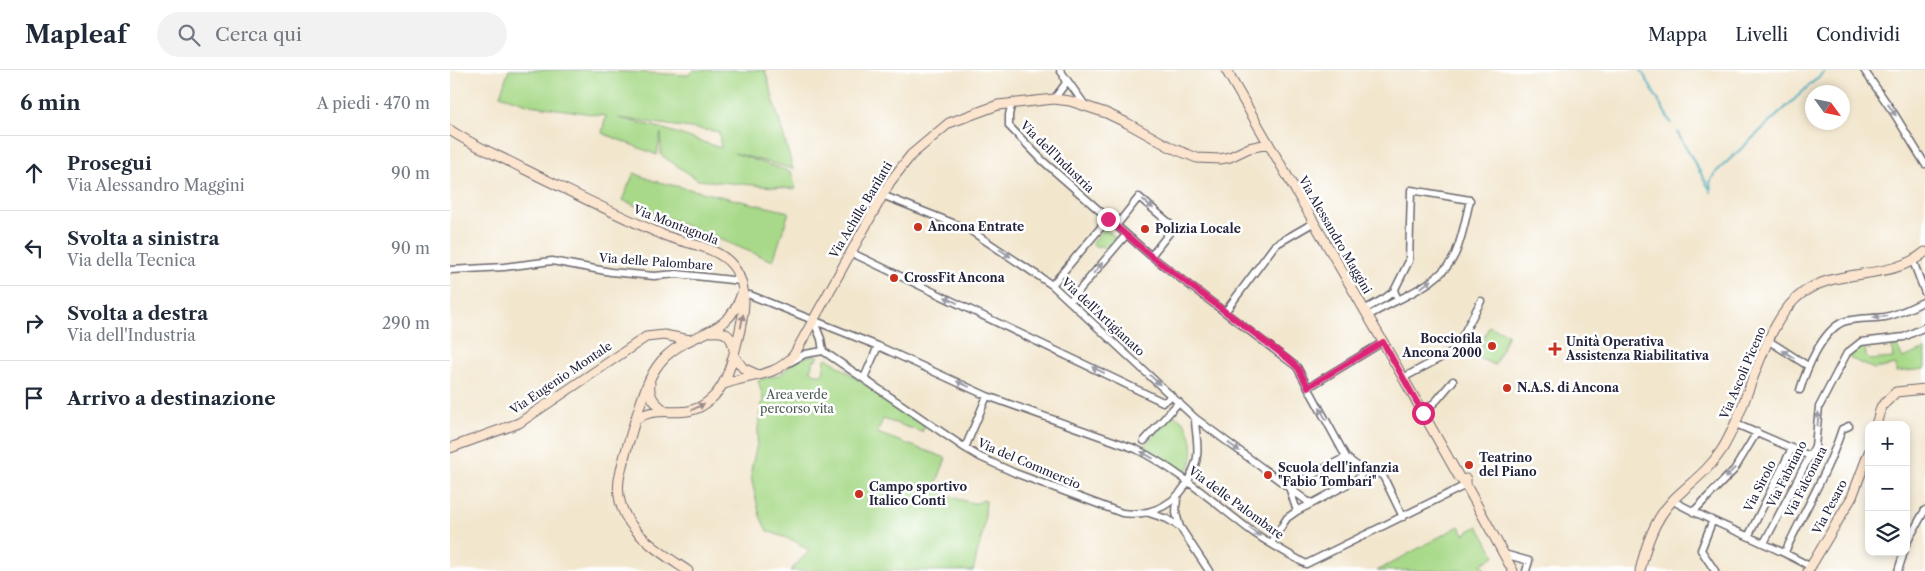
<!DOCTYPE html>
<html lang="it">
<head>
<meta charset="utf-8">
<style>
  body { margin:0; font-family:"Libre Caslon Text",serif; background:#f2f2f3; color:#1f2937 }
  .controls { position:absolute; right:15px; bottom:15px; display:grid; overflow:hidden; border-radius:10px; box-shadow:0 2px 8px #0003 }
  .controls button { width:45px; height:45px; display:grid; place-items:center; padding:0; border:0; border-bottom:1px solid #e0e1e3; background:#fff; color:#1f2937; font:25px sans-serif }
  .compass { position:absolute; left:1355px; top:15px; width:45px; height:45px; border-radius:50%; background:#fff; box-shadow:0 2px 8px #0003; rotate:123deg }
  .stop { position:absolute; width:15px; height:15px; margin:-11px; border:4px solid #db2777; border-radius:50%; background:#fff }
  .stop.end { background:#db2777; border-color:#fff; box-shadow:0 1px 5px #0008 }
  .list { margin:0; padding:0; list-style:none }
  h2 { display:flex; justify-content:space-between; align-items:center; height:65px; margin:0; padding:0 20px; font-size:21px }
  h2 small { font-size:16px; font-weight:400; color:#747a83 }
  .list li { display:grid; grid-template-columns:32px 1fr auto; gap:15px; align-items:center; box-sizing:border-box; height:75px; padding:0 20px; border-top:1px solid #e0e1e3 }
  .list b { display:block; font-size:19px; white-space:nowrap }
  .list p { margin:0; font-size:16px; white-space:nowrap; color:#747a83 }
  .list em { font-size:16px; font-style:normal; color:#747a83 }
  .icon { flex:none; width:28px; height:28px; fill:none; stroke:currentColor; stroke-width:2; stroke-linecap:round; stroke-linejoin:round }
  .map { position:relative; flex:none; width:1475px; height:501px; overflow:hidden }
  header { display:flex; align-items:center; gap:30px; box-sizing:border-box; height:70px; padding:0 25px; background:#fff; border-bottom:1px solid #e0e1e3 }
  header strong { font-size:24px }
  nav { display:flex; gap:28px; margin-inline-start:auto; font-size:18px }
  .search { width:350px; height:45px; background:#f2f2f3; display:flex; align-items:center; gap:12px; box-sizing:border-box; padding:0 18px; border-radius:28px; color:#747a83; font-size:19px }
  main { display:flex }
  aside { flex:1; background:#fff }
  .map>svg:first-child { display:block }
  .green { fill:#a7d988; stroke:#647e62; fill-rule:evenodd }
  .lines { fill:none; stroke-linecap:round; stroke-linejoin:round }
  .stream { stroke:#3da8bd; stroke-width:2 }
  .street-casing { stroke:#6b676e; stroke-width:9 }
  .secondary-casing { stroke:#6b676e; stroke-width:11 }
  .street { stroke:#fff; stroke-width:6 }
  .secondary { stroke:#fce5cf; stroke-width:9 }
  .oneway { fill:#9c9ca7 }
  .oneway2 { fill:#9a8d8c }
  .route { stroke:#db2777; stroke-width:6 }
  .poi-dot { fill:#c8321e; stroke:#fff; stroke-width:2 }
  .labels { text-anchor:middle; stroke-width:5; stroke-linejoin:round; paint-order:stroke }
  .street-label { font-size:12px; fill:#22223b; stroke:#fff }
  .poi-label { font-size:12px; font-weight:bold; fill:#22223b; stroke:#fff; text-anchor:start }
  .park-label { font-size:12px; fill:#4a5952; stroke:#fff }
</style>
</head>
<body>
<header>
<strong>Mapleaf</strong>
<div class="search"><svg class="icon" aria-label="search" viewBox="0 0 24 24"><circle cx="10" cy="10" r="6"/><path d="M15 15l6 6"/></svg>Cerca qui</div>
<nav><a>Mappa</a><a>Livelli</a><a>Condividi</a></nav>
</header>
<main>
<aside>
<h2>6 min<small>A piedi · 470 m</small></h2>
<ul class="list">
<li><svg class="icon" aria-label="ahead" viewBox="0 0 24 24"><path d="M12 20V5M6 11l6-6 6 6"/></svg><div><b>Prosegui</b><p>Via Alessandro Maggini</p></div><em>90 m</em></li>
<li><svg class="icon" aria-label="left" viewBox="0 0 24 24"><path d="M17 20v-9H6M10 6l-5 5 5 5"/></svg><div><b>Svolta a sinistra</b><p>Via della Tecnica</p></div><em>90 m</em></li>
<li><svg class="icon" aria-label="right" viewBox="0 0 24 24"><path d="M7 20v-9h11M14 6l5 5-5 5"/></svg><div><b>Svolta a destra</b><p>Via dell'Industria</p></div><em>290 m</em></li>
<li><svg class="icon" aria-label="arrive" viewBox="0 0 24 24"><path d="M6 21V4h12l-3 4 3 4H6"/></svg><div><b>Arrivo a destinazione</b></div></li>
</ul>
</aside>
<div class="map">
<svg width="1475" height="501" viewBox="0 0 1475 501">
  <rect width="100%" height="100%" fill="#fff"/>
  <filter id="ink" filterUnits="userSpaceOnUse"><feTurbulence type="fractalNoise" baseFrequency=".02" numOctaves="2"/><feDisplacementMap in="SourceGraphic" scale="10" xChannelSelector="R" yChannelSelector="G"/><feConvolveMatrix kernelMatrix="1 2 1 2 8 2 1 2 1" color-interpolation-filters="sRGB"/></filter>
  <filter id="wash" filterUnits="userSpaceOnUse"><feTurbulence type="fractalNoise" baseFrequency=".0096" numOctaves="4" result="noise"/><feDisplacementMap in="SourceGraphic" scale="20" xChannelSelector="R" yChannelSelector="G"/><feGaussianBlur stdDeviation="1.12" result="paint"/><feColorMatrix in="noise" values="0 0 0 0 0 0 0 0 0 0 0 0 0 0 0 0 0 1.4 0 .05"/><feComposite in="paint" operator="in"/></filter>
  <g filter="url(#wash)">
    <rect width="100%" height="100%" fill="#f2e6cd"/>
    <path class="green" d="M59,0h73l106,5 5,-5h72l28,99 -59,-16 57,19 5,17 -98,-9 -37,-25v-22l-4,22 -55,-22 4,-17 -76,-11 -30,-10zM169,48l100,14 2,16 -60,-20z
      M184,103l20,8 135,31 -16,49 -151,-61z
      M655,158l11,10 -11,11 -5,-4 -2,3 -6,-5z
      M1039,256l19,8 -13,31 -19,-8z
      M1442,275h4l7,13 22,-9v20l-29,3v-7l-22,4 -25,-11 7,-10 9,-2 1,10 4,4 23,-2z
      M363,285h5v4l-4,1 -4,10 5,4h8l2,-15 2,-1 98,68 -3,6 -39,-13 -6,14 69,25 -11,29 7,2 4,7 27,7h5l5,-3 3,1 -2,26 -11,44h-183l19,-20 -14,-10 -28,-10 -7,-15 -8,-34 -1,-12 6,-26 1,-16 5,-30 -5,-18 21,-5 18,-15z
      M723,344c4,3 10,6 12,10 9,13 11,37 0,49h-4l-39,-25z
      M1009,456l5,8 14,-8 17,30 -14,8 4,6 -108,1z"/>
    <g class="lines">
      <path class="stream" d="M1191,0l30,53
        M1227,62l32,56
        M1261,122l-1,-10 5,-9 111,-103"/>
    </g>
  </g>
  <g filter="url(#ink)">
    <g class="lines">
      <g class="street-casing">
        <path id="street" d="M610,0l25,35
          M1414,0l31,45 30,49
          M604,29l12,-16 -2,-5
          M562,32l-3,13v11l34,35 108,95 146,111 49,90c6,5 10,9 17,12 8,3 13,2 20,7l20,41
          M432,125l86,34 84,56 143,133 112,83 6,2 44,-24 9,-9
          M666,156l23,-29 35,30 -23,29
          M400,182l313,150 5,-3 2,-5
          M1463,191l12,32
          M0,200l54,-3 48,-6 59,11 43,4 23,-2 64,7
          M602,215l56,-66
          M300,225l128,51 109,50 149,53c42,21 77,53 114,81 18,13 37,23 56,34l160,-79
          M620,231l56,-66
          M914,240l21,-12 9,-7 4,8
          M775,242l50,-67 38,-22
          M918,246c27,-17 76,-32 88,-64 7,-17 10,-35 14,-52l-59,-10 -2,71 -15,30
          M363,249l8,20 2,12 142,97 15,9 35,16 107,40c31,4 57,-10 69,-38 2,-6 6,-12 6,-19 2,-12 -2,-25 -2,-38
          M1319,271l39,25
          M339,293l16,-9 18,-3
          M414,308l14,-32
          M953,308l52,-28 26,-49
          M859,317l74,-45
          M1350,320c6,-20 22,-59 43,-68 13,-5 29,-3 42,-5 15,-3 27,-10 40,-16
          M973,343l14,-13 16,-19
          M1286,354l74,32
          M694,371l35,-39
          M515,378l22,-52
          M727,427l-1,16 4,14 29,44
          M1227,433c44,24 90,39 134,64
          M847,441l16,-8
          M1243,442l41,-42 23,-38
          M699,443l18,6 13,8
          M1262,452l-11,28 14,21
          M1299,465l43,-87
          M821,473l16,-25 10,-7 -8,-24 57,-30
          M1314,473l51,-97 4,-39 28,-54 14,-11 43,-5 21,-10
          M1456,474l19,-34
          M1335,482c19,-41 43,-80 57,-123l7,-3
          M1054,484l25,7 -3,10
          M1448,501l6,-19"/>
      </g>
      <g class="secondary-casing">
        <path id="secondary" d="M776,0l157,272 76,135 7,8
          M0,60c23,16 50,26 74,39 45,22 90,45 137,65 22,10 56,11 72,32 19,24 9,57 2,84 -5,18 -10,37 -25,50 -26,23 -48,2 -74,19
          M262,262c14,-2 20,4 22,18
          M284,286l9,12 13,6
          M200,313c-2,14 5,20 15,28
          M272,315c27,-12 52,-6 72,-30l96,-173 21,-27 38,-32 49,-18 56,-6 16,2 36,12 21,10 45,25 25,10 23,1 10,-2 19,-9 19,-4
          M1426,355l5,-18 15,-15 29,-3
          M0,378l69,-25 127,-86 18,-2 26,5
          M1016,409v6l47,86
          M238,501c-32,-22 -75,-46 -69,-91 3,-19 10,-38 15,-56 8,-23 13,-50 32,-68 29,-27 62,-18 76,-63
          M1190,501c6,-26 14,-51 33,-71 16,-16 35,-29 48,-49 28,-43 42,-132 83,-159 36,-25 87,-11 121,-40
          M1358,501l44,-74 17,-45"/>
      </g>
      <use href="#street" class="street"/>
      <use href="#secondary" class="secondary"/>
    </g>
    <defs><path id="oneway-solid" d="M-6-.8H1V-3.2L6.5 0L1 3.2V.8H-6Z" transform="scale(1.25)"/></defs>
    <g class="oneway">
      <use href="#oneway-solid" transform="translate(1442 40) rotate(55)"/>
      <use href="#oneway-solid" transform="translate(698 134) rotate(41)"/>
      <use href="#oneway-solid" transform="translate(555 183) rotate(34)"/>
      <use href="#oneway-solid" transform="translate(648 198) rotate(-50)"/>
      <use href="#oneway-solid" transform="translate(976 214) rotate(-36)"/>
      <use href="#oneway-solid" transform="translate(501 230) rotate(-154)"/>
      <use href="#oneway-solid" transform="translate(1430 247) rotate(174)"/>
      <use href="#oneway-solid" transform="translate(1338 284) rotate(-148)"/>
      <use href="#oneway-solid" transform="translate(648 300) rotate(-154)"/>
      <use href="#oneway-solid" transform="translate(705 310) rotate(43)"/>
      <use href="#oneway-solid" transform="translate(513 314) rotate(-156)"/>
      <use href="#oneway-solid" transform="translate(873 344) rotate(-118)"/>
      <use href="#oneway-solid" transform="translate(1368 349) rotate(-86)"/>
      <use href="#oneway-solid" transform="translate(784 377) rotate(36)"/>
      <use href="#oneway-solid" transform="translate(697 385) rotate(-151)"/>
      <use href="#oneway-solid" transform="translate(1280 403) rotate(133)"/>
      <use href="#oneway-solid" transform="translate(805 462) rotate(35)"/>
    </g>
    <g class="oneway2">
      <use href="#oneway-solid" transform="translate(292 251) rotate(-80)"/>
      <use href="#oneway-solid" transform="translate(248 337) rotate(-27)"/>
    </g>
  </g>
  <g class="lines" filter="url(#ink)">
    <path class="route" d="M658,149l43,37 136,102 11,10 10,19 75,-45 40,71"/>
  </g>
  <g class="poi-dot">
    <circle cx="468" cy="157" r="5"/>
    <circle cx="695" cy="159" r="5"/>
    <circle cx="444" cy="208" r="5"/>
    <circle cx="1042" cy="276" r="5"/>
    <path d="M1102.5 271.5h5v5h5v5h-5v5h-5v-5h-5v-5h5z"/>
    <circle cx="1057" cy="318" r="5"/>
    <circle cx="1019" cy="395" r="5"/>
    <circle cx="818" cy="405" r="5"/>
    <circle cx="409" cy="424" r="5"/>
  </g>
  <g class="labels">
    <g class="street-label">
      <text transform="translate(607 87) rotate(44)" y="4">Via dell'Industria</text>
      <text transform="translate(411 140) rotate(-59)" y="4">Via Achille Barilatti</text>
      <text transform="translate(226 155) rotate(21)" y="4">Via Montagnola</text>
      <text transform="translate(885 165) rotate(60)" y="4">Via Alessandro Maggini</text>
      <text transform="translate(206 192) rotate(4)" y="4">Via delle Palombare</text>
      <text transform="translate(653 247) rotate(43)" y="4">Via dell'Artigianato</text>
      <text transform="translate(1293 303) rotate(-67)" y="4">Via Ascoli Piceno</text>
      <text transform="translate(111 308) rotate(-34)" y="4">Via Eugenio Montale</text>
      <text transform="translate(579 394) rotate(23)" y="4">Via del Commercio</text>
      <text transform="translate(1337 404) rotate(-63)" y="4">Via Fabriano</text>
      <text transform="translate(1356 412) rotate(-63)" y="4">Via Falconara</text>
      <text transform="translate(1310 416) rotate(-63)" y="4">Via Sirolo</text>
      <text transform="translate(786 433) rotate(36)" y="4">Via delle Palombare</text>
      <text transform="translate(1380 437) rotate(-62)" y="4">Via Pesaro</text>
    </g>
    <g class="poi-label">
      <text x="478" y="161">Ancona Entrate</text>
      <text x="705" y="163">Polizia Locale</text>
      <text x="454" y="212">CrossFit Ancona</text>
      <text x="1032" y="273" text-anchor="end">Bocciofila<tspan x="1032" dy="14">Ancona 2000</tspan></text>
      <text x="1116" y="276">Unità Operativa<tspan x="1116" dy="14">Assistenza Riabilitativa</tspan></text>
      <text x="1067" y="322">N.A.S. di Ancona</text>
      <text x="1029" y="392">Teatrino<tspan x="1029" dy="14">del Piano</tspan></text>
      <text x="828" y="402">Scuola dell'infanzia<tspan x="828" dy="14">"Fabio Tombari"</tspan></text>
      <text x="419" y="421">Campo sportivo<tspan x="419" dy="14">Italico Conti</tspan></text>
    </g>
    <g class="park-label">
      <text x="347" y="329">Area verde<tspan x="347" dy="14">percorso vita</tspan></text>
    </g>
  </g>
</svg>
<div class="controls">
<button>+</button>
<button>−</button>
<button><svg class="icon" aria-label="layers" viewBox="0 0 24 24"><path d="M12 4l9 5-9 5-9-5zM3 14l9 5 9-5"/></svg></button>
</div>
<svg class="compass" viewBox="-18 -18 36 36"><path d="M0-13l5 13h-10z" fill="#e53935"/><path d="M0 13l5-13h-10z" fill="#747a83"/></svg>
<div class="stop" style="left:973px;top:343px"></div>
<div class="stop end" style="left:658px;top:149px"></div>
</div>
</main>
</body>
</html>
